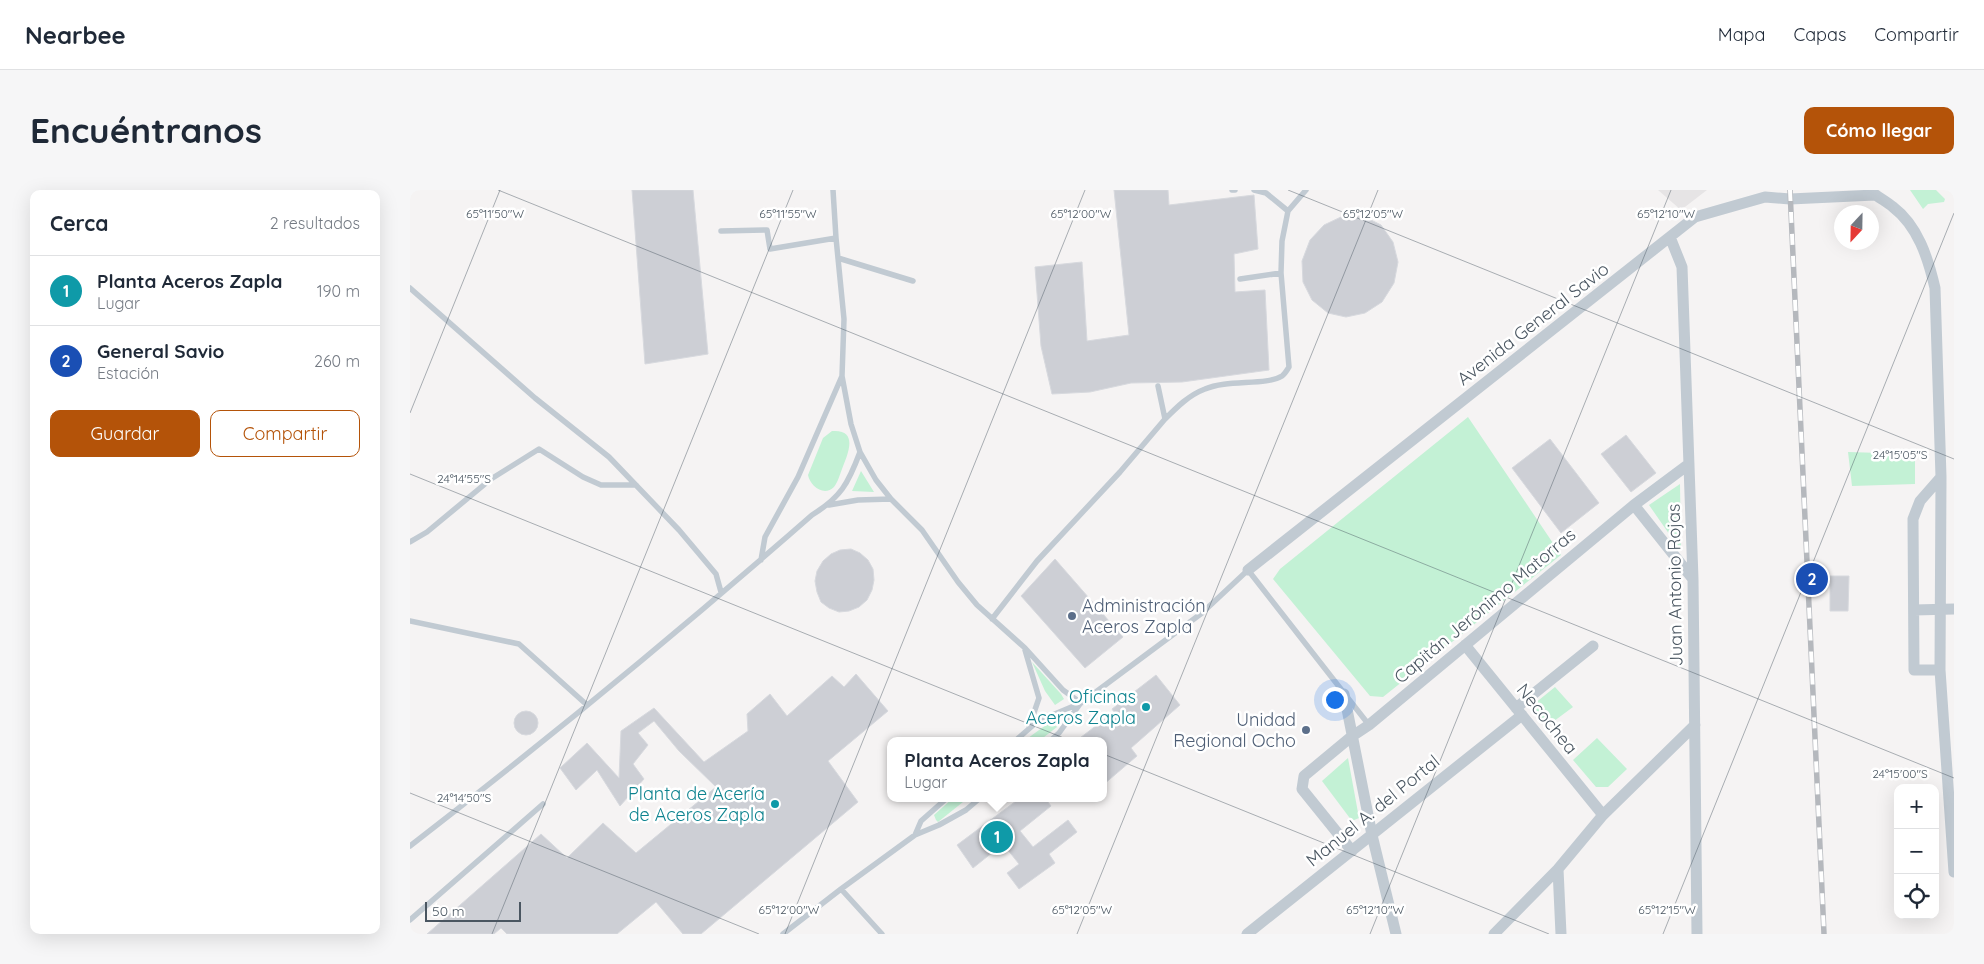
<!DOCTYPE html>
<html lang="es">
<head>
<meta charset="utf-8">
<style>
  body { margin:0; font-family:Quicksand,sans-serif; background:#f6f6f7; color:#1f2937 }
  .controls { position:absolute; right:15px; bottom:15px; display:grid; overflow:hidden; border-radius:10px; box-shadow:0 5px 20px #0002 }
  .controls button { width:45px; height:45px; display:grid; place-items:center; padding:0; border:0; border-bottom:1px solid #e0e1e3; background:#fff; color:#1f2937; font:25px sans-serif }
  .compass { position:absolute; left:1424px; top:15px; width:45px; height:45px; border-radius:50%; background:#fff; box-shadow:0 5px 20px #0002; rotate:202deg }
  .scale { position:absolute; left:15px; bottom:12px; width:96px; box-sizing:border-box; padding-left:5px; border:2px solid #4a5661; border-top:0; font-size:14px; line-height:18px; white-space:nowrap; color:#4a5661; -webkit-text-stroke:4px #fff; paint-order:stroke }
  .you { position:absolute; left:924px; top:509px; width:18px; height:18px; margin:-12px; border:4px solid #fff; border-radius:50%; background:#1a73e8; box-shadow:0 0 0 8px #1a73e833 }
  .badge { display:grid; place-items:center; width:32px; height:32px; border-radius:50%; background:#b45309; color:#fff; font-size:16px; font-weight:700 }
  .pin { position:absolute; translate:-50% -50%; border:2px solid #fff; box-shadow:0 1px 5px #0006 }
  .popup { position:absolute; left:477px; top:547px; width:220px; height:65px; box-sizing:border-box; display:grid; place-content:center; border-radius:10px; background:#fff; filter:drop-shadow(0 1px 4px #0005); font-size:16px; white-space:nowrap; color:#747a83 }
  .popup b { font-size:19px; color:#1f2937 }
  .popup::after { content:''; position:absolute; left:50%; top:100%; margin-left:-10px; border:10px solid transparent; border-top-color:#fff }
  .list { margin:0; padding:0; list-style:none }
  h2 { display:flex; justify-content:space-between; align-items:center; height:65px; margin:0; padding:0 20px; font-size:21px }
  h2 small { font-size:16px; font-weight:400; color:#747a83 }
  .list li { display:grid; grid-template-columns:32px 1fr auto; gap:15px; align-items:center; box-sizing:border-box; height:70px; padding:0 20px; border-top:1px solid #e0e1e3 }
  .list b { display:block; font-size:19px; white-space:nowrap }
  .list p { margin:0; font-size:16px; white-space:nowrap; color:#747a83 }
  .list em { font-size:16px; font-style:normal; color:#747a83 }
  .actions { display:flex; gap:10px; padding:15px 20px }
  .actions a { flex:1; padding:11px 0; border:1px solid #b45309; border-radius:10px; text-align:center; font-size:18px; color:#b45309 }
  .actions .main { background:#b45309; color:#fff }
  .icon { flex:none; width:28px; height:28px; fill:none; stroke:currentColor; stroke-width:2; stroke-linecap:round; stroke-linejoin:round }
  .map { position:relative; flex:none; width:1544px; height:744px; overflow:hidden; border-radius:10px }
  header { display:flex; align-items:center; gap:30px; box-sizing:border-box; height:70px; padding:0 25px; background:#fff; border-bottom:1px solid #e0e1e3 }
  header strong { font-size:24px }
  nav { display:flex; gap:28px; margin-inline-start:auto; font-size:18px }
  .intro { display:flex; align-items:center; justify-content:space-between; box-sizing:border-box; height:120px; padding:0 30px }
  h1 { margin:0; font-size:35px }
  .button { padding:12px 22px; border-radius:10px; background:#b45309; color:#fff; font-size:18px; font-weight:700 }
  main { display:flex; gap:30px; padding:0 30px }
  aside { flex:1; background:#fff; border-radius:10px; box-shadow:0 5px 20px #0002 }
  .map>svg:first-child { display:block }
  .education { fill:#e6e4e5 }
  .green { fill:#c3f1d5 }
  .building { fill:#cdcfd5; stroke:#d7d9de }
  .lines { fill:none; stroke-linecap:round; stroke-linejoin:round }
  .lane { stroke:#c1cad2; stroke-width:5.5 }
  .street { stroke:#c1cad2; stroke-width:11 }
  .rail-casing { stroke:#b5b8bd; stroke-width:5.5 }
  .rail { stroke:#fff; stroke-width:4; stroke-dasharray:11; stroke-linecap:butt }
  .ticks { fill:none; stroke:#4a5661; stroke-width:1; stroke-opacity:0.45 }
  .service-dot { fill:#5c6f8a; stroke:#fff; stroke-width:2 }
  .culture-dot { fill:#0f9aa8; stroke:#fff; stroke-width:2 }
  .labels { text-anchor:middle; stroke-width:5; stroke-linejoin:round; paint-order:stroke }
  .street-label { font-size:18px; fill:#4a5661; stroke:#fff }
  .service-label { font-size:18px; fill:#4e5e75; stroke:#fff; text-anchor:start }
  .culture-label { font-size:18px; fill:#0d838f; stroke:#fff; text-anchor:end }
  .ticks-label { font-size:12px; text-anchor:middle; fill:#4a5661; stroke:#fff; stroke-width:5; stroke-linejoin:round; paint-order:stroke }
</style>
</head>
<body>
<header>
<strong>Nearbee</strong>
<nav><a>Mapa</a><a>Capas</a><a>Compartir</a></nav>
</header>
<div class="intro"><h1>Encuéntranos</h1><a class="button">Cómo llegar</a></div>
<main>
<aside>
<h2>Cerca<small>2 resultados</small></h2>
<ul class="list">
<li><span class="badge" style="background:#0f9aa8">1</span><div><b>Planta Aceros Zapla</b><p>Lugar</p></div><em>190 m</em></li>
<li><span class="badge" style="background:#1a4fb4">2</span><div><b>General Savio</b><p>Estación</p></div><em>260 m</em></li>
</ul>
<div class="actions"><a class="main">Guardar</a><a>Compartir</a></div>
</aside>
<div class="map">
<svg width="1544" height="744" viewBox="0 0 1544 744">
  <rect width="100%" height="100%" fill="#f5f3f3"/>
  <path class="education" d="M1248,0h49l-26,20z"/>
  <path class="green" d="M1500,0h26l9,9 -1,3 -16,2 -5,5z
    M1058,227l93,138 -178,142 -13,-1 -97,-117 7,-10z
    M422,241c27,-2 16,23 10,38 -2,5 -4,13 -8,18 -10,10 -24,-1 -26,-12l15,-37z
    M1438,262l67,2v30l-63,2z
    M451,281l13,21 -22,-1z
    M1270,294l1,67 -32,-46z
    M622,472l29,32 3,5 -9,6 -10,-14z
    M1145,497l18,20 -27,20 -10,-11 -2,-12z
    M640,532h3l4,5 -18,14h-15z
    M1187,548l30,31 -19,18h-12l-23,-27z
    M938,568l11,60 -7,3 -30,-40z
    M543,608h15l-30,24 -2,-2 -2,-5z"/>
  <path class="building" d="M222,0h61l15,164 -63,10z
    M704,0h54l1,15 85,-10 4,54 -24,5 1,38 30,-2 4,80 -87,12 -51,1 -41,9 -38,2 -11,-48 -6,-79 47,-5 5,79 42,-6z
    M933,26h20l18,9 12,17 5,20 -4,21 -12,19 -17,11 -19,4 -18,-4 -16,-13 -9,-18 -1,-21 8,-21 14,-15z
    M1216,245l30,38 -25,19 -30,-38z
    M1140,249l49,64 -38,30 -49,-65z
    M441,359l9,4 8,7 5,9 1,11 -2,10 -5,10 -8,7 -10,4 -10,1 -10,-4 -8,-6 -4,-10 -2,-11 2,-10 6,-10 8,-7 9,-4z
    M645,369l68,78 -38,31 -64,-72z
    M1420,386h19l-1,35h-18z
    M446,484l32,37 -60,50 30,41 -157,132h-18l-27,-32 -39,32h-110l-6,-6 -7,6h-67l114,-100 26,24 36,-35 33,30 80,-66 -37,-36 -25,-30 -16,12 10,12 -15,19 11,15 -24,27 -23,-36 -21,20 -16,-22 27,-25 32,35 2,-47 33,-23 50,54 44,-31 -1,-17 23,-20 17,22 45,-40 12,11z
    M746,485l24,30 -49,43 6,8 -34,29v-44h-27l38,-29 -2,-3z
    M104 533a12 12 0 1 1 24 0a12 12 0 1 1-24 0Z
    M610,608h25l6,8 -31,25 13,16 35,-27 9,12 -28,22 6,9 -36,26 -12,-16 12,-9 -16,-20 -30,24 -16,-23z"/>
  <g class="lines">
    <path class="lane" d="M423,0l3,48
      M822,0h3
      M844,0l12,3 22,18 -6,30 -1,32
      M878,21l18,-21
      M311,41l46,-1 3,19 66,-11 8,81 -2,57 9,48 9,28 16,28 15,19
      M428,68l75,23
      M0,98l125,110 74,59 70,73 37,44 5,18
      M755,229c12,-12 24,-24 40,-30 22,-10 61,-3 77,-13 3,-2 5,-6 7,-9l-8,-94 -41,6
      M419,315l29,-5 33,-1 31,31 36,52 19,23 48,43 38,42 18,13
      M0,352l17,-10 64,-53 48,-30 44,28 18,8h35
      M351,370l4,-23 33,-60 44,-101
      M582,429l45,-58 83,-89 45,-53 -7,-33
      M0,431l109,23 68,61
      M615,460l14,48 -10,29
      M605,551l23,-20 43,-18 121,-90 46,-43 121,155
      M640,551l9,-8 21,-29
      M505,645l6,-14 26,-23
      M0,656c137,-106 272,-217 402,-331 29,-18 36,-31 48,-63
      M0,730l133,-116
      M373,744l58,-45
      M472,744l-41,-45 74,-54 24,-10 27,-15 14,-12"/>
    <path class="street" d="M1461,1c6,6 15,10 22,16 25,19 35,51 42,81l6,189 -1,193 14,202
      M1260,47l12,30 11,312 4,355
      M1224,315l59,74
      M838,380l447,-353 70,-20 25,2 85,-4
      M1504,420l40,-1
      M1055,455l138,170
      M1530,480h-26l-1,-151 7,-18 21,-24
      M934,504l28,141 24,99
      M1106,518l77,-62
      M942,661l-50,-62 2,-13 47,-39 18,-12 265,-220 55,-41
      M1148,679l3,65
      M837,744l275,-219
      M1084,744l64,-65 45,-54 92,-90"/>
    <g class="rail-casing">
      <path id="rail" d="M1380,0l34,744"/>
    </g>
    <use href="#rail" class="rail"/>
  </g>
  <path class="ticks" d="M88,0l1456,588M878,0l666,269M0,223l90,-223M0,284l1139,460M0,603l349,141M82,744l301,-744M375,744l300,-744M667,744l301,-744M960,744l301,-744M1253,744l291,-721"/>
  <g class="service-dot">
    <circle cx="662" cy="426" r="5"/>
    <circle cx="896" cy="540" r="5"/>
  </g>
  <g class="culture-dot">
    <circle cx="736" cy="517" r="5"/>
    <circle cx="365" cy="614" r="5"/>
  </g>
  <g class="labels">
    <g class="street-label">
      <text transform="translate(1123 134) rotate(-38)" y="6">Avenida General Savio</text>
      <text transform="translate(1265 395) rotate(-91)" y="6">Juan Antonio Rojas</text>
      <text transform="translate(1075 416) rotate(-40)" y="6">Capitán Jerónimo Matorras</text>
      <text transform="translate(1137 529) rotate(51)" y="6">Necochea</text>
      <text transform="translate(963 621) rotate(-39)" y="6">Manuel A. del Portal</text>
    </g>
    <g class="service-label">
      <text x="672" y="422">Administración<tspan x="672" dy="21">Aceros Zapla</tspan></text>
      <text x="886" y="536" text-anchor="end">Unidad<tspan x="886" dy="21">Regional Ocho</tspan></text>
    </g>
    <g class="culture-label">
      <text x="726" y="513">Oficinas<tspan x="726" dy="21">Aceros Zapla</tspan></text>
      <text x="355" y="610">Planta de Acería<tspan x="355" dy="21">de Aceros Zapla</tspan></text>
    </g>
  </g>
  <g class="ticks-label">
    <text x="85" y="28">65°11'50"W</text>
    <text x="378" y="28">65°11'55"W</text>
    <text x="671" y="28">65°12'00"W</text>
    <text x="963" y="28">65°12'05"W</text>
    <text x="1256" y="28">65°12'10"W</text>
    <text x="1490" y="269">24°15'05"S</text>
    <text x="54" y="293">24°14'55"S</text>
    <text x="1490" y="588">24°15'00"S</text>
    <text x="54" y="612">24°14'50"S</text>
    <text x="379" y="724">65°12'00"W</text>
    <text x="672" y="724">65°12'05"W</text>
    <text x="965" y="724">65°12'10"W</text>
    <text x="1257" y="724">65°12'15"W</text>
  </g>
</svg>
<div class="controls">
<button>+</button>
<button>−</button>
<button><svg class="icon" aria-label="locate" viewBox="0 0 24 24"><circle cx="12" cy="12" r="6"/><path d="M12 2v4M12 18v4M2 12h4M18 12h4"/></svg></button>
</div>
<svg class="compass" viewBox="-18 -18 36 36"><path d="M0-13l5 13h-10z" fill="#e53935"/><path d="M0 13l5-13h-10z" fill="#747a83"/></svg>
<div class="scale">50 m</div>
<div class="you"></div>
<div class="pin badge" style="left:587px;top:647px;background:#0f9aa8">1</div>
<div class="popup"><b>Planta Aceros Zapla</b>Lugar</div>
<div class="pin badge" style="left:1402px;top:389px;background:#1a4fb4">2</div>
</div>
</main>
</body>
</html>
